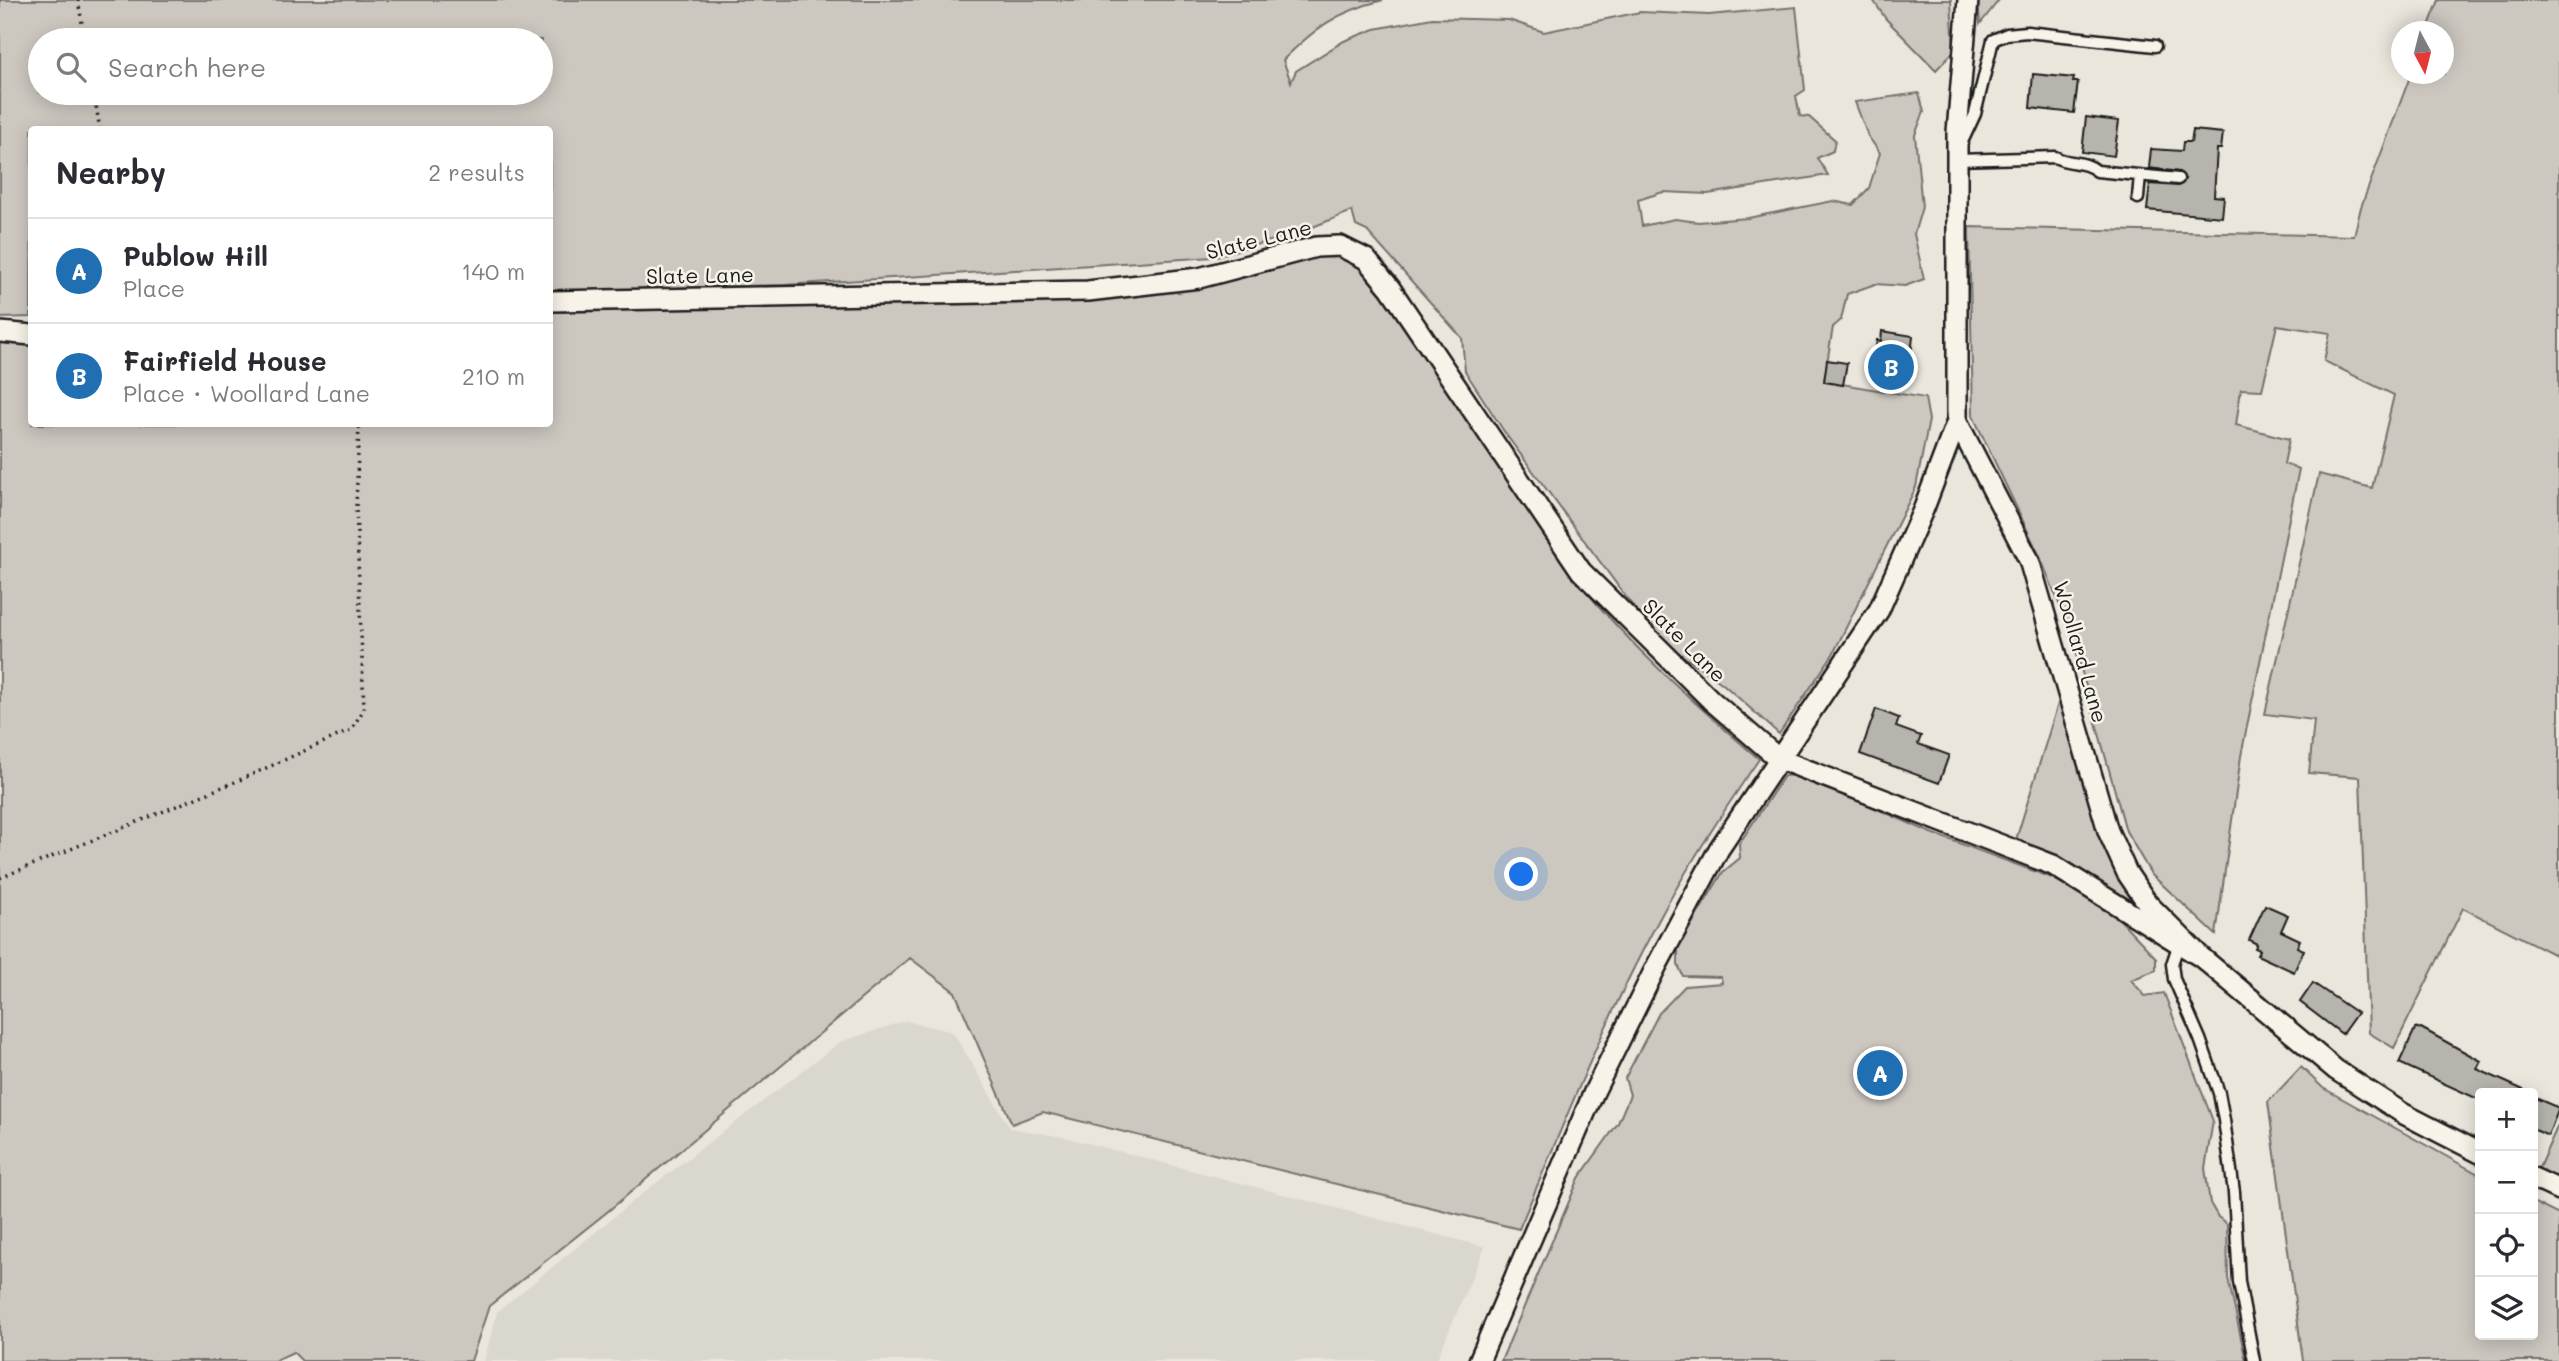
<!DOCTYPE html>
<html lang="en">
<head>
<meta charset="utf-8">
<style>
  body { margin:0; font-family:Mali,sans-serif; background:#f2f2f3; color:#2b2b33 }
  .controls { position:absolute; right:21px; bottom:21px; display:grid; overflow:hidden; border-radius:7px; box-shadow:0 4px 18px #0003 }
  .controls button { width:63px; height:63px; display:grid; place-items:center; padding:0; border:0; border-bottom:2px solid #e1e1e2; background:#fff; color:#2b2b33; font:35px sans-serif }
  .compass { position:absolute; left:2391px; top:21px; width:63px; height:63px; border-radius:50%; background:#fff; box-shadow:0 4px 18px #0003; rotate:173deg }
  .you { position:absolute; left:1522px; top:875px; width:24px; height:24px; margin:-18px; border:5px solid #fff; border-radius:50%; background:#1a73e8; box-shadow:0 0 0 10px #1a73e833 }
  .badge { display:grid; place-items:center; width:46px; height:46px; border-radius:50%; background:#1f6fb2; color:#fff; font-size:23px; font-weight:700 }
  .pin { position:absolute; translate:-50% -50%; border:4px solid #fff; box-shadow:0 2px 7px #0006 }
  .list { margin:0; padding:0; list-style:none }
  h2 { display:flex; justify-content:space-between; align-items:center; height:91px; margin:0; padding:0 28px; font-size:30px }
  h2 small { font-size:23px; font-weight:400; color:#7c7c81 }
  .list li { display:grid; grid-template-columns:46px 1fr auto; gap:21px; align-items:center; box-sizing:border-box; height:105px; padding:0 28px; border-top:2px solid #e1e1e2 }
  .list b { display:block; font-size:26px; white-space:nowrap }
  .list p { margin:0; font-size:23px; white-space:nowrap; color:#7c7c81 }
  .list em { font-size:23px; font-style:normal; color:#7c7c81 }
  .icon { flex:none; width:38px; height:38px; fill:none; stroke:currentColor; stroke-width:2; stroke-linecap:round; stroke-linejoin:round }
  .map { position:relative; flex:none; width:2559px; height:1361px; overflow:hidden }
  .search { position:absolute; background:#fff; box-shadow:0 4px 18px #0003; left:28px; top:28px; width:525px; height:77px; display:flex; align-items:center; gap:18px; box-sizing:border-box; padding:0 24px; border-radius:38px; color:#7c7c81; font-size:26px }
  .panel { position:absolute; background:#fff; box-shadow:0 4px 18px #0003; left:28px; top:126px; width:525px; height:301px; border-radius:7px }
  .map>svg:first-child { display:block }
  .built { fill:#dad7ce }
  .green { fill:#ccc8c0; stroke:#74726e; stroke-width:2; fill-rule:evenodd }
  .building { fill:#b6b4ac; stroke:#1c1c1c; stroke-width:2 }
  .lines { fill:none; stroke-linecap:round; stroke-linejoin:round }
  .lane-casing { stroke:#1c1c1c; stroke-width:15 }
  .street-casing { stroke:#1c1c1c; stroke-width:24 }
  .path { stroke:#1c1c1c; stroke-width:3.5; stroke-dasharray:2 5; stroke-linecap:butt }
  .lane { stroke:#f7f3e8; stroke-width:10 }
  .street { stroke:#f7f3e8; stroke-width:19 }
  .labels { text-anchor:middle; stroke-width:5; stroke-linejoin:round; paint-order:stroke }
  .street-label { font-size:21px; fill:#1c1c1c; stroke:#f7f3e8 }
</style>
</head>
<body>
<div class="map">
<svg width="2559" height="1361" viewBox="0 0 2559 1361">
  <rect width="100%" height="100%" fill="#eae6dc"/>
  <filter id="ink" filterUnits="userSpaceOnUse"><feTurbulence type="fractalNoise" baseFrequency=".0143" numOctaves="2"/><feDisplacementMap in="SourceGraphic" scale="14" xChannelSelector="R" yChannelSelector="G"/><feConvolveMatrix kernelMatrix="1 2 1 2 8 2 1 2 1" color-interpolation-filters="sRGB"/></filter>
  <g filter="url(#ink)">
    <path class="built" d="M905,1021l48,11 57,96 58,10 417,109 -49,114h-952l13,-49 150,-122 193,-148z"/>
    <path class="green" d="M0,0h1383c-46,12 -67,27 -100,60l8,22 5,-11 48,-30 31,-12 57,-11 77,2 35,12 96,-20 69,3 87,-8 9,83 -9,6 4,20 9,1 26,23 -2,11 -16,7 11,17 -120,19 -45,-2 -25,8 4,26 33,-7 23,3 50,-4 85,-17 20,4 16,-17 11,-35 -12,-17 -13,-34 64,-9 5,19 -9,23 7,72 -8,27 10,45 -19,7 -30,-2 -28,10 -6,26 -8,7 -9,54 101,17 4,22 -13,67 -83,167 -54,80 -56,-50 -68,-48 -148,-200 -42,-65 -3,-33 -95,-107 -11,-5 -4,-15 -54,22 -85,24 -429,28 -234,6v-161h-518l-1,187 -31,1zM40,40h501v53h-501z
      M1873,0h78l3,51 -18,19 -50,-51z
      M1978,0h21l-19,24z
      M2439,0h120v957l-96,-49 -69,140 -25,-15 -9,-256 -51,-4 5,-53 -49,-6 54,-240 53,14 22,-93 -70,-34 6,-28 -53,-8 -15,65 -21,-1 -5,36 53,14 -5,25 15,5 -58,287 -25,179 -65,-61 -25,-43 -54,-195 -31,-77 -68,-143 -4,-189 385,9 7,-29 50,-133h33v-42l-17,-1z
      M1317,256h20l26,11 213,312c54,67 117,123 183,180 -37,54 -73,109 -104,168 -52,97 -93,201 -136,302l-476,-117 -31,12 -57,-132 -45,-34 -303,254 -118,94 -18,55h-169l-9,-9 -19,9h-274v-1020l31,3 1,80h518v-112l475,-12z
      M2060,697l33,115 40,87 -6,2 -112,-58z
      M1801,775l128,57 123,46 56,29 48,51v12l-25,10 14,16 19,-3 49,128 -8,47 5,35 8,14 9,7 1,54 18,83h-745l78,-183 39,-55 12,-28 -5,-17 34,-65 26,-27 37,-3 -1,-6 -38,-1 -5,-11v-18l45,-75 17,-14 -1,-14 45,-68z
      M2301,1067l22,21 157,87v160h53v-133l26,13v146h-256l-35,-259z
      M2559,1123v58l-22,-9z"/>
    <path class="building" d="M2033,74l41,4 -1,4h5l-4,31 -44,-5z
      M2086,117l33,4 -5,35 -32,-4z
      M2193,130l30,3 -2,16h-4l-3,47 10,1 -2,20 -75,-7 3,-26 28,2 7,-7 -6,-7 -30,-4 2,-19 31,2 1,-9h8z
      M1882,331l31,5 -5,48 -37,-6 6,-38 4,1z
      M1827,360l20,3 -4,22 -19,-3z
      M1876,709l23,9 -3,9 25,9 -3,8 31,11 -10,28 -79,-29z
      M2265,905l23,10 -7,16 19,9 -3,7 7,3 -10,22 -37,-17 3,-5 -5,-2 2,-4 -8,-4z
      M2313,983l44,30 -15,21 -42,-32z
      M2421,1028l60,33 -4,8 53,24h-50v7l-81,-37 16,-34z
      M2533,1097l26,11 -11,28 -15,-7z"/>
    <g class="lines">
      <g class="lane-casing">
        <path id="lane" d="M1962,142l13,-28 18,-74 14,-6 20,-2 128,14
          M1957,160l98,-3c15,8 29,3 42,14l81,8
          M2138,198l2,-23
          M2179,943l-7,21 2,15 26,60 19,54 5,27 10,72 5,90 15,79"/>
      </g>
      <g class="street-casing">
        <path id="street" d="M1968,0l-11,132v289l72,139 79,271 19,42 21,31 53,53 135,113 68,44 76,39
          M550,301l538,-10 111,-13 117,-31 24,-1 26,13 24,29 191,283 131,130 67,58 274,106 148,92
          M0,332l32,3
          M2533,1178l26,12
          M1479,1361l115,-269 63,-127 62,-116 160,-239 45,-102 33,-87"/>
      </g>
      <path class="path" d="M78,0l7,40
        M94,93l6,37
        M0,878l235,-96 116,-52 13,-21 -8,-202 3,-83"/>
      <use href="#lane" class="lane"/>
      <use href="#street" class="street"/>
    </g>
  </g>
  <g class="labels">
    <g class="street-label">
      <text transform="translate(1259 240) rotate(-14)" y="7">Slate Lane</text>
      <text transform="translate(700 276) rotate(-1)" y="7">Slate Lane</text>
      <text transform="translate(1684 641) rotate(45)" y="7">Slate Lane</text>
      <text transform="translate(2080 652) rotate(74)" y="7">Woollard Lane</text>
    </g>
  </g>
</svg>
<div class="controls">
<button>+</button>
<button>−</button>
<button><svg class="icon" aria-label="locate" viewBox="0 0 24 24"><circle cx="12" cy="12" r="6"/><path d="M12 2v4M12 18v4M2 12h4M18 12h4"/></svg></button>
<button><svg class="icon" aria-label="layers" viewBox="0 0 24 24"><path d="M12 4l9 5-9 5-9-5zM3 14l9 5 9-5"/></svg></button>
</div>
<svg class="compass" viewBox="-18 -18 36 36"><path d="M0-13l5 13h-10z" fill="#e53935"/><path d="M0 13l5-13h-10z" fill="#7c7c81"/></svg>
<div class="you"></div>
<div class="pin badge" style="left:1880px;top:1073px">A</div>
<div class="pin badge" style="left:1891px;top:367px">B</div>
<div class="search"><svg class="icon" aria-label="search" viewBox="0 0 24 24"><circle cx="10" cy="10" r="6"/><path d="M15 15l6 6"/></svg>Search here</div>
<section class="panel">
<h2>Nearby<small>2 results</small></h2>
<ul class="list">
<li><span class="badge">A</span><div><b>Publow Hill</b><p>Place</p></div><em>140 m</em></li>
<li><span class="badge">B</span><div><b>Fairfield House</b><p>Place · Woollard Lane</p></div><em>210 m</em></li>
</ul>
</section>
</div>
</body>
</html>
